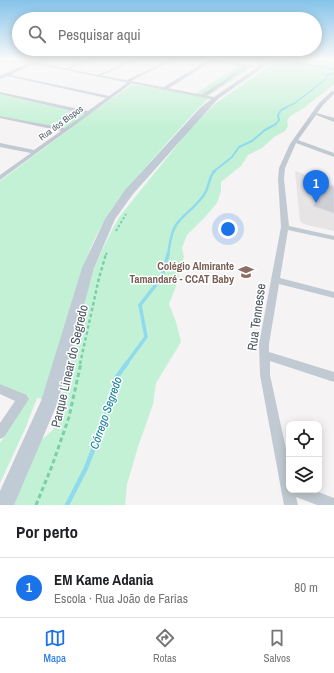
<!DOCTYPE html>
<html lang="pt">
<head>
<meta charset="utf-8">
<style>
  body { margin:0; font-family:"Archivo Narrow",sans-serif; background:#f2f2f2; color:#202124 }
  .controls { position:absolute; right:12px; bottom:12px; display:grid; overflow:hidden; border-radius:8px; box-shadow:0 2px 10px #0003 }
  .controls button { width:36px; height:36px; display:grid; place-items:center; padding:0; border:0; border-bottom:1px solid #e0e0e0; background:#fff; color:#202124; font:20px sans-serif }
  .you { position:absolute; left:228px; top:229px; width:14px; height:14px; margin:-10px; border:3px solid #fff; border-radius:50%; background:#1a73e8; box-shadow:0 0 0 6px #1a73e833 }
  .badge { display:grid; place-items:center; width:26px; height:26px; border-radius:50%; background:#1a73e8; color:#fff; font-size:13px; font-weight:700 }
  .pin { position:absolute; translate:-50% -33px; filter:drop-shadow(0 1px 2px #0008) }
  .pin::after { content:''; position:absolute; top:21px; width:14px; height:12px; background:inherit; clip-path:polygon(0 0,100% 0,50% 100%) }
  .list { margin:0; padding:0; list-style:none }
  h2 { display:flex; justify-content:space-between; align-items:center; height:52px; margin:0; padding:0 16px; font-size:17px }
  h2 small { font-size:13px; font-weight:400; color:#757577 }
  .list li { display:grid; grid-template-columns:26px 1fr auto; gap:12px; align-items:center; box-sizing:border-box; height:60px; padding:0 16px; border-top:1px solid #e0e0e0 }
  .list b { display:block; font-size:15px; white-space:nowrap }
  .list p { margin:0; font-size:13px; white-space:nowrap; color:#757577 }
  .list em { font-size:13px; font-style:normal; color:#757577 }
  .icon { flex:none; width:22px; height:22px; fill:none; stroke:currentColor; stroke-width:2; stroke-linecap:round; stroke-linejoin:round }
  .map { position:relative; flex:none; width:334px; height:505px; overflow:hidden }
  .search { position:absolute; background:#fff; box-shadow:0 2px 10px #0003; left:12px; right:12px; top:12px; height:44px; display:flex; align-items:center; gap:10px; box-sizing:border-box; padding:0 14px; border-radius:22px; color:#757577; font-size:15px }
  .sheet { height:112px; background:#fff }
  nav { display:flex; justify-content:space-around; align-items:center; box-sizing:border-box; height:56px; border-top:1px solid #e0e0e0; background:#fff; font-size:11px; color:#757577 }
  nav a { display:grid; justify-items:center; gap:2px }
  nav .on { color:#1a73e8 }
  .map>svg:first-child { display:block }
  .education { fill:#e6e4e5 }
  .green { fill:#c3f1d5 }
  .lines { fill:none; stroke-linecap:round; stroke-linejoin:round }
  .stream-far4 { stroke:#90daee; stroke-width:1.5 }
  .stream-far3 { stroke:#90daee; stroke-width:2 }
  .stream-far2 { stroke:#90daee; stroke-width:2.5 }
  .stream-far1 { stroke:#90daee; stroke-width:3.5 }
  .stream { stroke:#90daee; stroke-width:4.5 }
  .building { fill:#cdcfd5; stroke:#d7d9de }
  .path-far2 { stroke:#7ad0a6; stroke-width:2; stroke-dasharray:2.5 2; stroke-linecap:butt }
  .path-far1 { stroke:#7ad0a6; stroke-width:2.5; stroke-dasharray:3.5 2.5; stroke-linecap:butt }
  .path { stroke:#7ad0a6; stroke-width:3; stroke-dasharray:4.5 3; stroke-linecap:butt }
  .minor { fill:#c1cad2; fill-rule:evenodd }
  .tertiary { fill:#c1cad2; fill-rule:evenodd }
  .secondary { fill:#c1cbd6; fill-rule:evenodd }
  .labels { text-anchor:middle; stroke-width:3; stroke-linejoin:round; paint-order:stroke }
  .far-street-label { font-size:9px; fill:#4a5661; stroke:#fff }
  .education-label { font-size:11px; font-weight:bold; fill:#785e54; stroke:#fff; text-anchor:end }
  .water-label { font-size:12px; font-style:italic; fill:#0c7c9b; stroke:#fff }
  .near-street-label { font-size:13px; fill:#4a5661; stroke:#fff }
</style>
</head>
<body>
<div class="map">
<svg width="334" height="505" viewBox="0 0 334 505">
  <rect width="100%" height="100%" fill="#f5f3f3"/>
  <path class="education" d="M295,171l39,14v46l-27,-6 -5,-2 -2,-2z"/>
  <path class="green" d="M277,59h57v25l-30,24 -14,8 -3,5 1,5 -3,5 -11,6 -12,11 -14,7 -7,11 -20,16v9l-4,12 -11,13 -19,19 -5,13 2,9 -9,32 -6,15 7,18 5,20 -25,41 -3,21 -15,43 -11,37 -2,21h-121l23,-53 26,-22 36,-145 6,-20 17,-35 8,-14 75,-93 21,-20 59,-41 -4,-1z
    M242,64l12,2 -46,30 -13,-2z
    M133,84l76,14c-18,17 -34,36 -50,54 -35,39 -59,66 -76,116l-39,131 -7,-1 -12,31 -25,54v-40l29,-47 -29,-12v-203l70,-52 -70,-13v-22l88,21z"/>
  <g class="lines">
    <path class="stream-far4" d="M285,108l10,-5 31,-24 1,-4 7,-2"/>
    <path class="stream-far3" d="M213,172l19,-15 7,-10 13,-6 13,-11 11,-6 3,-4 -1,-5 3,-5 6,-3"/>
    <path class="stream-far2" d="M168,255c2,-12 3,-26 12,-35 8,-9 19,-16 25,-27 4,-6 4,-18 10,-22"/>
    <path class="stream-far1" d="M126,364l20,-27 -6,-32 22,-28 6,-23"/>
    <path class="stream" d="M67,505l19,-37 20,-52 10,-38 11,-15"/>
  </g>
  <path class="building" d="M327,185l7,2v26l-21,-7z"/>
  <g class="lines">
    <path class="path-far2" d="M116,231l10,-17
      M106,255l1,-3"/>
    <path class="path-far1" d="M80,364l19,-86 7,-24"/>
    <path class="path" d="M36,505l16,-39 17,-49 12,-54"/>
    <path class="minor" d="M0,59l19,3 2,1 -2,1 -19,-4z
      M46,59h5l-17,5 -24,11 99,21 19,-14 -1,-2 44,-21h4l-44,22 1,2 -132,97v-5l31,-22 -31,-6v-4l34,7 27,-19 -61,-13v-2l65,12 20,-14 -85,-20v-2l88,19 18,-13 -99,-22 -7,3v-3l31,-14z
      M91,59h4l-29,11 -3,-1z
      M135,59h4l-41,18 -3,-1z
      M205,59h6l49,9 -2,1 -10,-2 -43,30h-4v-2l43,-28 -32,-6 -46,29h-4v-2l46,-28z
      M270,59h6l58,9v2z
      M332,91h2v3l-11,11 -6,8 17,5v4l-18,-7 -18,25 36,13v4l-38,-14 -11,25 -1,11 5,47 45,10v4l-46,-10 -8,48 54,14v6l-55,-14 -10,60v8l65,20v10l-64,-21v14l19,88v27h24l21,8v7h-17l-21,-8 2,8h-14l-24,-130 -1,-31 22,-117 -3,-48 1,-11 11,-24 29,-41z
      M0,384l27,11 2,4 -25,38 -4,2v-16l15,-22 -15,-7z"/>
    <path class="tertiary" d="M9,59h7l203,39 -3,2z"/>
    <path class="secondary" d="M269,59h6l-57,40 -12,13 -73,82 -18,25 -21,49 -36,134 -44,103h-14v-14l41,-90 41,-133 23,-49 20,-29 75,-82 14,-11z"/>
  </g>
  <linearGradient id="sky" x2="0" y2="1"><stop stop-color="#85c3ea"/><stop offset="0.46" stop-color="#fafafa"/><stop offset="1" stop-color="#fafafa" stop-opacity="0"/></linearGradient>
  <rect width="334" height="129" fill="url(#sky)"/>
  <defs>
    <g id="school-bare" transform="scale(1.2)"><path d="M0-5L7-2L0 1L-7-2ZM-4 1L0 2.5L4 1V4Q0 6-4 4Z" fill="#8d6e63" stroke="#fff" stroke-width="2.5" paint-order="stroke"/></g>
  </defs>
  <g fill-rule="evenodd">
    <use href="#school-bare" x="246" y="272"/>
  </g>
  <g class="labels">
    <g class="far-street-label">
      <text transform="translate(61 123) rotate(-36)" y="3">Rua dos Bispos</text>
    </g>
    <g class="education-label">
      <text x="234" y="270">Colégio Almirante<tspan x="234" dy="13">Tamandaré - CCAT Baby</tspan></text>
    </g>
    <g class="water-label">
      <text transform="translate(106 413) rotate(-71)" y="4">Córrego Segredo</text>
    </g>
    <g class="near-street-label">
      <text transform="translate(256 317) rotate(-82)" y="5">Rua Tennesse</text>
      <text transform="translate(69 366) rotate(-77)" y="5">Parque Linear do Segredo</text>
    </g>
  </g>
</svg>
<div class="controls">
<button><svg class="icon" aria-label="locate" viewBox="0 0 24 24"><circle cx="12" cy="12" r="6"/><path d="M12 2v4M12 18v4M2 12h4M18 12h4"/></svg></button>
<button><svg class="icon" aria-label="layers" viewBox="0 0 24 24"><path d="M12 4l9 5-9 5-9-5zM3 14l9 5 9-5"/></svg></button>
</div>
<div class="you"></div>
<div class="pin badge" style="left:316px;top:203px">1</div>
<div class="search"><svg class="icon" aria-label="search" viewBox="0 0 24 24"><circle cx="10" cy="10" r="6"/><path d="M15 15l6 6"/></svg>Pesquisar aqui</div>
</div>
<section class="sheet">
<h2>Por perto<small></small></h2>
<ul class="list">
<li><span class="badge">1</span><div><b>EM Kame Adania</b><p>Escola · Rua João de Farias</p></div><em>80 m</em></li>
</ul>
</section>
<nav>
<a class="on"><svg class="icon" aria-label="map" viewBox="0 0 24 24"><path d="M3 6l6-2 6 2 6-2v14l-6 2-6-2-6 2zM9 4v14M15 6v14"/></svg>Mapa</a>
<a><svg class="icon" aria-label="directions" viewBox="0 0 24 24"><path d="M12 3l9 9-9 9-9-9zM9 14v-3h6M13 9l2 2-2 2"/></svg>Rotas</a>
<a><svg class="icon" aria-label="saved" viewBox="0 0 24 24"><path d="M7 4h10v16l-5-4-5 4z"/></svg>Salvos</a>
</nav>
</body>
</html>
